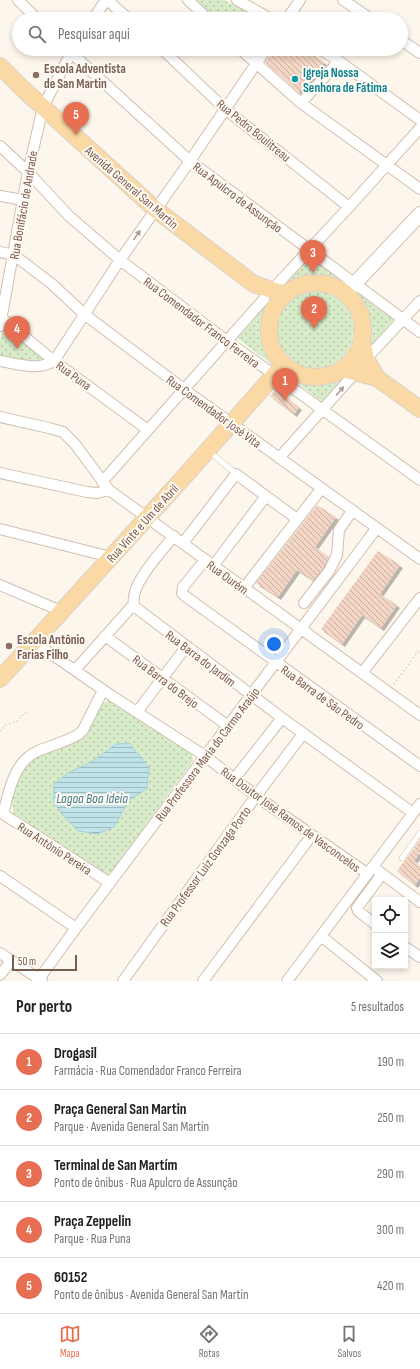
<!DOCTYPE html>
<html lang="pt">
<head>
<meta charset="utf-8">
<style>
  body { margin:0; font-family:"Sofia Sans Condensed",sans-serif; background:#f2f2f2; color:#202124 }
  .controls { position:absolute; right:12px; bottom:12px; display:grid; overflow:hidden; border-radius:4px; box-shadow:0 2px 6px #0003 }
  .controls button { width:36px; height:36px; display:grid; place-items:center; padding:0; border:0; border-bottom:1px solid #e0e0e0; background:#fff; color:#202124; font:20px sans-serif }
  .scale { position:absolute; left:12px; bottom:10px; width:65px; box-sizing:border-box; padding-left:4px; border:2px solid #7a5c4d; border-top:0; font-size:11px; line-height:14px; white-space:nowrap; color:#7a5c4d; -webkit-text-stroke:3px #fffaf3; paint-order:stroke }
  .you { position:absolute; left:274px; top:644px; width:14px; height:14px; margin:-10px; border:3px solid #fff; border-radius:50%; background:#1a73e8; box-shadow:0 0 0 6px #1a73e833 }
  .badge { display:grid; place-items:center; width:26px; height:26px; border-radius:50%; background:#e76f51; color:#fff; font-size:13px; font-weight:700 }
  .pin { position:absolute; translate:-50% -33px; filter:drop-shadow(0 1px 2px #0008) }
  .pin::after { content:''; position:absolute; top:21px; width:14px; height:12px; background:inherit; clip-path:polygon(0 0,100% 0,50% 100%) }
  .list { margin:0; padding:0; list-style:none }
  h2 { display:flex; justify-content:space-between; align-items:center; height:52px; margin:0; padding:0 16px; font-size:17px }
  h2 small { font-size:13px; font-weight:400; color:#757577 }
  .list li { display:grid; grid-template-columns:26px 1fr auto; gap:12px; align-items:center; box-sizing:border-box; height:56px; padding:0 16px; border-top:1px solid #e0e0e0 }
  .list b { display:block; font-size:15px; white-space:nowrap }
  .list p { margin:0; font-size:13px; white-space:nowrap; color:#757577 }
  .list em { font-size:13px; font-style:normal; color:#757577 }
  .icon { flex:none; width:22px; height:22px; fill:none; stroke:currentColor; stroke-width:2; stroke-linecap:round; stroke-linejoin:round }
  .map { position:relative; flex:none; width:420px; height:981px; overflow:hidden }
  .search { position:absolute; background:#fff; box-shadow:0 2px 6px #0003; left:12px; right:12px; top:12px; height:44px; display:flex; align-items:center; gap:10px; box-sizing:border-box; padding:0 14px; border-radius:22px; color:#757577; font-size:15px }
  .sheet { height:332px; background:#fff }
  nav { display:flex; justify-content:space-around; align-items:center; box-sizing:border-box; height:56px; border-top:1px solid #e0e0e0; background:#fff; font-size:11px; color:#757577 }
  nav a { display:grid; justify-items:center; gap:2px }
  nav .on { color:#e76f51 }
  .map>svg:first-child { display:block }
  .grass { fill:url(#grass-dots) }
  .water { fill:url(#water-rules); stroke:#a5d3da }
  .building { fill:url(#building-back-hatch); filter:url(#shadow) }
  .lines { fill:none; stroke-linecap:round; stroke-linejoin:round }
  .lane-casing { stroke:#d1beb0; stroke-width:6 }
  .street-casing { stroke:#d1beb0; stroke-width:12 }
  .secondary-casing { stroke:#d6c0b0; stroke-width:16 }
  .primary-casing { stroke:#dad1cd; stroke-width:18 }
  .path { stroke:#d9b8a5; stroke-width:1.5; stroke-dasharray:1 3; stroke-linecap:butt }
  .lane { stroke:#fff; stroke-width:5 }
  .street { stroke:#fff; stroke-width:10 }
  .secondary { stroke:#fff; stroke-width:14 }
  .primary { stroke:#fbd9a5; stroke-width:16 }
  .oneway { fill:#af9d94 }
  .education-dot { fill:#8d6e63; stroke:#fffaf3; stroke-width:1.5 }
  .culture-dot { fill:#0f9aa8; stroke:#fffaf3; stroke-width:1.5 }
  .labels { text-anchor:middle; stroke-width:4; stroke-linejoin:round; paint-order:stroke }
  .education-label { font-size:13px; font-weight:bold; fill:#785e54; stroke:#fffaf3; text-anchor:start }
  .culture-label { font-size:13px; font-weight:bold; fill:#0d838f; stroke:#fffaf3; text-anchor:start }
  .street-label { font-size:13px; fill:#7a5c4d; stroke:#fffaf3 }
  .water-label { font-size:14px; font-style:italic; fill:#437c86; stroke:#fffaf3 }
</style>
</head>
<body>
<div class="map">
<svg width="420" height="981" viewBox="0 0 420 981">
  <defs>
    <pattern id="grass-dots" width="8" height="8" patternUnits="userSpaceOnUse"><rect width="8" height="8" fill="#d8ecc9"/><path d="M2 2h.1M6 6h.1" fill="none" stroke="#b4c2a5" stroke-width="1.8" stroke-linecap="round"/></pattern>
    <pattern id="water-rules" width="6" height="5" patternUnits="userSpaceOnUse"><rect width="6" height="5" fill="#bfe3e8"/><path d="M0 2.5h6" fill="none" stroke="#a0bbbe"/></pattern>
    <pattern id="building-back-hatch" width="6" height="6" patternUnits="userSpaceOnUse"><rect width="6" height="6" fill="#f3d5c3"/><path d="M-1 5l2 2M0 0l6 6M5-1l2 2" fill="none" stroke="#cab0a1"/></pattern>
    <filter id="shadow"><feDropShadow dx="3" dy="3" stdDeviation="0" flood-color="#0004"/></filter>
  </defs>
  <rect width="100%" height="100%" fill="#fdf6ec"/>
  <path class="grass" d="M195,0h29l35,19h-44z
    M311,256l34,26 -1,2c-8,0 -16,-5 -24,-6 -17,-2 -23,5 -38,8z
    M274 329a40 40 0 1 1 80 0a40 40 0 1 1-80 0Z
    M359,294l3,1 33,25v1l-24,27 -5,-1c1,-21 1,-32 -9,-50z
    M265,306l3,1c-8,19 -6,39 7,56l-2,2 -36,-27z
    M4,325l42,34 -2,1 -19,1 -25,-6v-14z
    M346,372l4,1 -27,29 -36,-27 1,-1c22,10 37,8 58,-2z
    M109,699l83,55 1,7 -82,111 -5,3h-4l-88,-60 -1,-2 -1,-15 3,-17 13,-20 44,-21 25,-32z"/>
  <path class="water" d="M129,743l20,24 -2,22 -18,11 -15,27 -17,7 -19,-3 -13,-13 -12,-17 1,-17 14,-11 25,-12 23,-17z"/>
  <path class="building" d="M275,49h29l20,13 -25,30 -34,-30z
    M276,389l23,18 -5,7 -24,-18z
    M317,505l19,12 -21,30 14,10 -6,11 -10,12 -16,-10 -19,27 -22,-14z
    M378,551l22,14 -20,29 17,11 -16,23 -19,-13 -20,29 -21,-15z
    M420,840v13l-6,8 6,5v12l-5,7 -18,-14z"/>
  <g class="lines">
    <g class="lane-casing">
      <path id="lane" d="M210,452l26,22
        M402,858l18,-25"/>
    </g>
    <g class="street-casing">
      <path id="street" d="M18,0l19,19
        M107,0l22,19
        M188,0l20,19
        M237,0l34,19
        M343,0l28,19
        M93,19l13,-19
        M287,19l13,-19
        M401,40l19,13
        M67,49l123,112 230,171
        M162,49l63,60 124,98
        M240,49l61,54 119,86
        M320,49l19,12 81,59
        M301,103l38,-42
        M0,146l28,26 41,44 51,44 107,81 193,139
        M0,196l23,4
        M0,252l14,3 38,29 32,30 101,76 235,169
        M272,290l77,-83 71,-79
        M2,318l52,43 94,69
        M0,326l28,-154 15,-65 30,-58
        M366,359l54,-58
        M0,361c18,3 38,10 54,0l66,-101 70,-99 76,-112
        M0,417l49,11 14,4 12,12 34,46 311,225
        M279,458l77,-86
        M0,473l87,19 10,1 12,-3
        M102,482l162,-183
        M0,529l111,28
        M174,536c-12,15 -48,52 -39,71l147,111 131,95
        M183,543l53,-69 61,45
        M205,560l-22,27 -1,6 3,3 235,170
        M213,566l53,-70
        M0,585l61,26
        M244,588l77,-99
        M304,603l25,-32 8,-16 2,-25 13,-19
        M105,636l123,90
        M34,642l78,54 93,60 51,40 112,78
        M75,670l59,-66
        M362,673l58,-75
        M137,712l49,-65
        M234,779l48,-61
        M0,812l110,71
        M3,814c6,-23 11,-53 35,-63 14,-6 28,-9 41,-17l4,-4 20,-40
        M377,870l43,32
        M0,876l76,52
        M375,924l-17,-13 -1,-3 25,-34
        M321,936l56,45
        M405,947l15,10
        M0,953l42,28
        M0,975l11,-14
        M39,979l37,-51 300,-399
        M123,981l133,-185 47,-62
        M203,981l109,-146
        M287,981l133,-177"/>
    </g>
    <g class="secondary-casing">
      <path id="secondary" d="M346,293l74,-79"/>
    </g>
    <g class="primary-casing">
      <path id="primary" d="M0,66l23,23 132,120 99,75 24,8 9,1
        M269 330a47 47 0 1 1 94 0a47 47 0 1 1-94 0Z
        M362,341l4,18 11,19 43,31
        M343,369l34,9
        M0,679l184,-202 99,-112"/>
    </g>
    <path class="path" d="M394,684l26,-35
      M0,731l6,-6 12,-4 2,-4 7,-5"/>
    <use href="#lane" class="lane"/>
    <use href="#street" class="street"/>
    <use href="#secondary" class="secondary"/>
    <use href="#primary" class="primary"/>
  </g>
  <defs><path id="oneway-solid" d="M-6-.8H1V-3.2L6.5 0L1 3.2V.8H-6Z"/></defs>
  <g class="oneway">
    <use href="#oneway-solid" transform="translate(137 235) rotate(-55)"/>
    <use href="#oneway-solid" transform="translate(340 391) rotate(-49)"/>
  </g>
  <g class="education-dot">
    <circle cx="36" cy="75" r="4"/>
    <circle cx="9" cy="646" r="4"/>
  </g>
  <circle class="culture-dot" cx="295" cy="79" r="4"/>
  <g class="labels">
    <g class="education-label">
      <text x="44" y="73">Escola Adventista<tspan x="44" dy="15">de San Martin</tspan></text>
      <text x="17" y="644">Escola Antônio<tspan x="17" dy="15">Farias Filho</tspan></text>
    </g>
    <g class="culture-label">
      <text x="303" y="77">Igreja Nossa<tspan x="303" dy="15">Senhora de Fátima</tspan></text>
    </g>
    <g class="street-label">
      <text transform="translate(254 130) rotate(39)" y="5">Rua Pedro Boulitreau</text>
      <text transform="translate(132 187) rotate(41)" y="5">Avenida General San Martin</text>
      <text transform="translate(238 197) rotate(37)" y="5">Rua Apulcro de Assunção</text>
      <text transform="translate(23 205) rotate(-80)" y="5">Rua Bonifácio de Andrade</text>
      <text transform="translate(202 322) rotate(37)" y="5">Rua Comendador Franco Ferreira</text>
      <text transform="translate(74 375) rotate(36)" y="5">Rua Puna</text>
      <text transform="translate(214 411) rotate(36)" y="5">Rua Comendador José Vita</text>
      <text transform="translate(142 523) rotate(-48)" y="5">Rua Vinte e Um de Abril</text>
      <text transform="translate(228 577) rotate(36)" y="5">Rua Ourém</text>
      <text transform="translate(201 658) rotate(37)" y="5">Rua Barra do Jardim</text>
      <text transform="translate(166 681) rotate(37)" y="5">Rua Barra do Brejo</text>
      <text transform="translate(323 697) rotate(36)" y="5">Rua Barra de São Pedro</text>
      <text transform="translate(207 754) rotate(-53)" y="5">Rua Professora Maria do Carmo Araújo</text>
      <text transform="translate(291 819) rotate(36)" y="5">Rua Doutor José Ramos de Vasconcelos</text>
      <text transform="translate(55 848) rotate(33)" y="5">Rua Antônio Pereira</text>
      <text transform="translate(205 866) rotate(-54)" y="5">Rua Professor Luiz Gonzaga Porto</text>
    </g>
    <g class="water-label">
      <text x="92" y="803">Lagoa Boa Ideia</text>
    </g>
  </g>
</svg>
<div class="controls">
<button><svg class="icon" aria-label="locate" viewBox="0 0 24 24"><circle cx="12" cy="12" r="6"/><path d="M12 2v4M12 18v4M2 12h4M18 12h4"/></svg></button>
<button><svg class="icon" aria-label="layers" viewBox="0 0 24 24"><path d="M12 4l9 5-9 5-9-5zM3 14l9 5 9-5"/></svg></button>
</div>
<div class="scale">50 m</div>
<div class="you"></div>
<div class="pin badge" style="left:285px;top:401px">1</div>
<div class="pin badge" style="left:314px;top:329px">2</div>
<div class="pin badge" style="left:313px;top:273px">3</div>
<div class="pin badge" style="left:17px;top:349px">4</div>
<div class="pin badge" style="left:76px;top:135px">5</div>
<div class="search"><svg class="icon" aria-label="search" viewBox="0 0 24 24"><circle cx="10" cy="10" r="6"/><path d="M15 15l6 6"/></svg>Pesquisar aqui</div>
</div>
<section class="sheet">
<h2>Por perto<small>5 resultados</small></h2>
<ul class="list">
<li><span class="badge">1</span><div><b>Drogasil</b><p>Farmácia · Rua Comendador Franco Ferreira</p></div><em>190 m</em></li>
<li><span class="badge">2</span><div><b>Praça General San Martin</b><p>Parque · Avenida General San Martin</p></div><em>250 m</em></li>
<li><span class="badge">3</span><div><b>Terminal de San Martím</b><p>Ponto de ônibus · Rua Apulcro de Assunção</p></div><em>290 m</em></li>
<li><span class="badge">4</span><div><b>Praça Zeppelin</b><p>Parque · Rua Puna</p></div><em>300 m</em></li>
<li><span class="badge">5</span><div><b>60152</b><p>Ponto de ônibus · Avenida General San Martin</p></div><em>420 m</em></li>
</ul>
</section>
<nav>
<a class="on"><svg class="icon" aria-label="map" viewBox="0 0 24 24"><path d="M3 6l6-2 6 2 6-2v14l-6 2-6-2-6 2zM9 4v14M15 6v14"/></svg>Mapa</a>
<a><svg class="icon" aria-label="directions" viewBox="0 0 24 24"><path d="M12 3l9 9-9 9-9-9zM9 14v-3h6M13 9l2 2-2 2"/></svg>Rotas</a>
<a><svg class="icon" aria-label="saved" viewBox="0 0 24 24"><path d="M7 4h10v16l-5-4-5 4z"/></svg>Salvos</a>
</nav>
</body>
</html>
